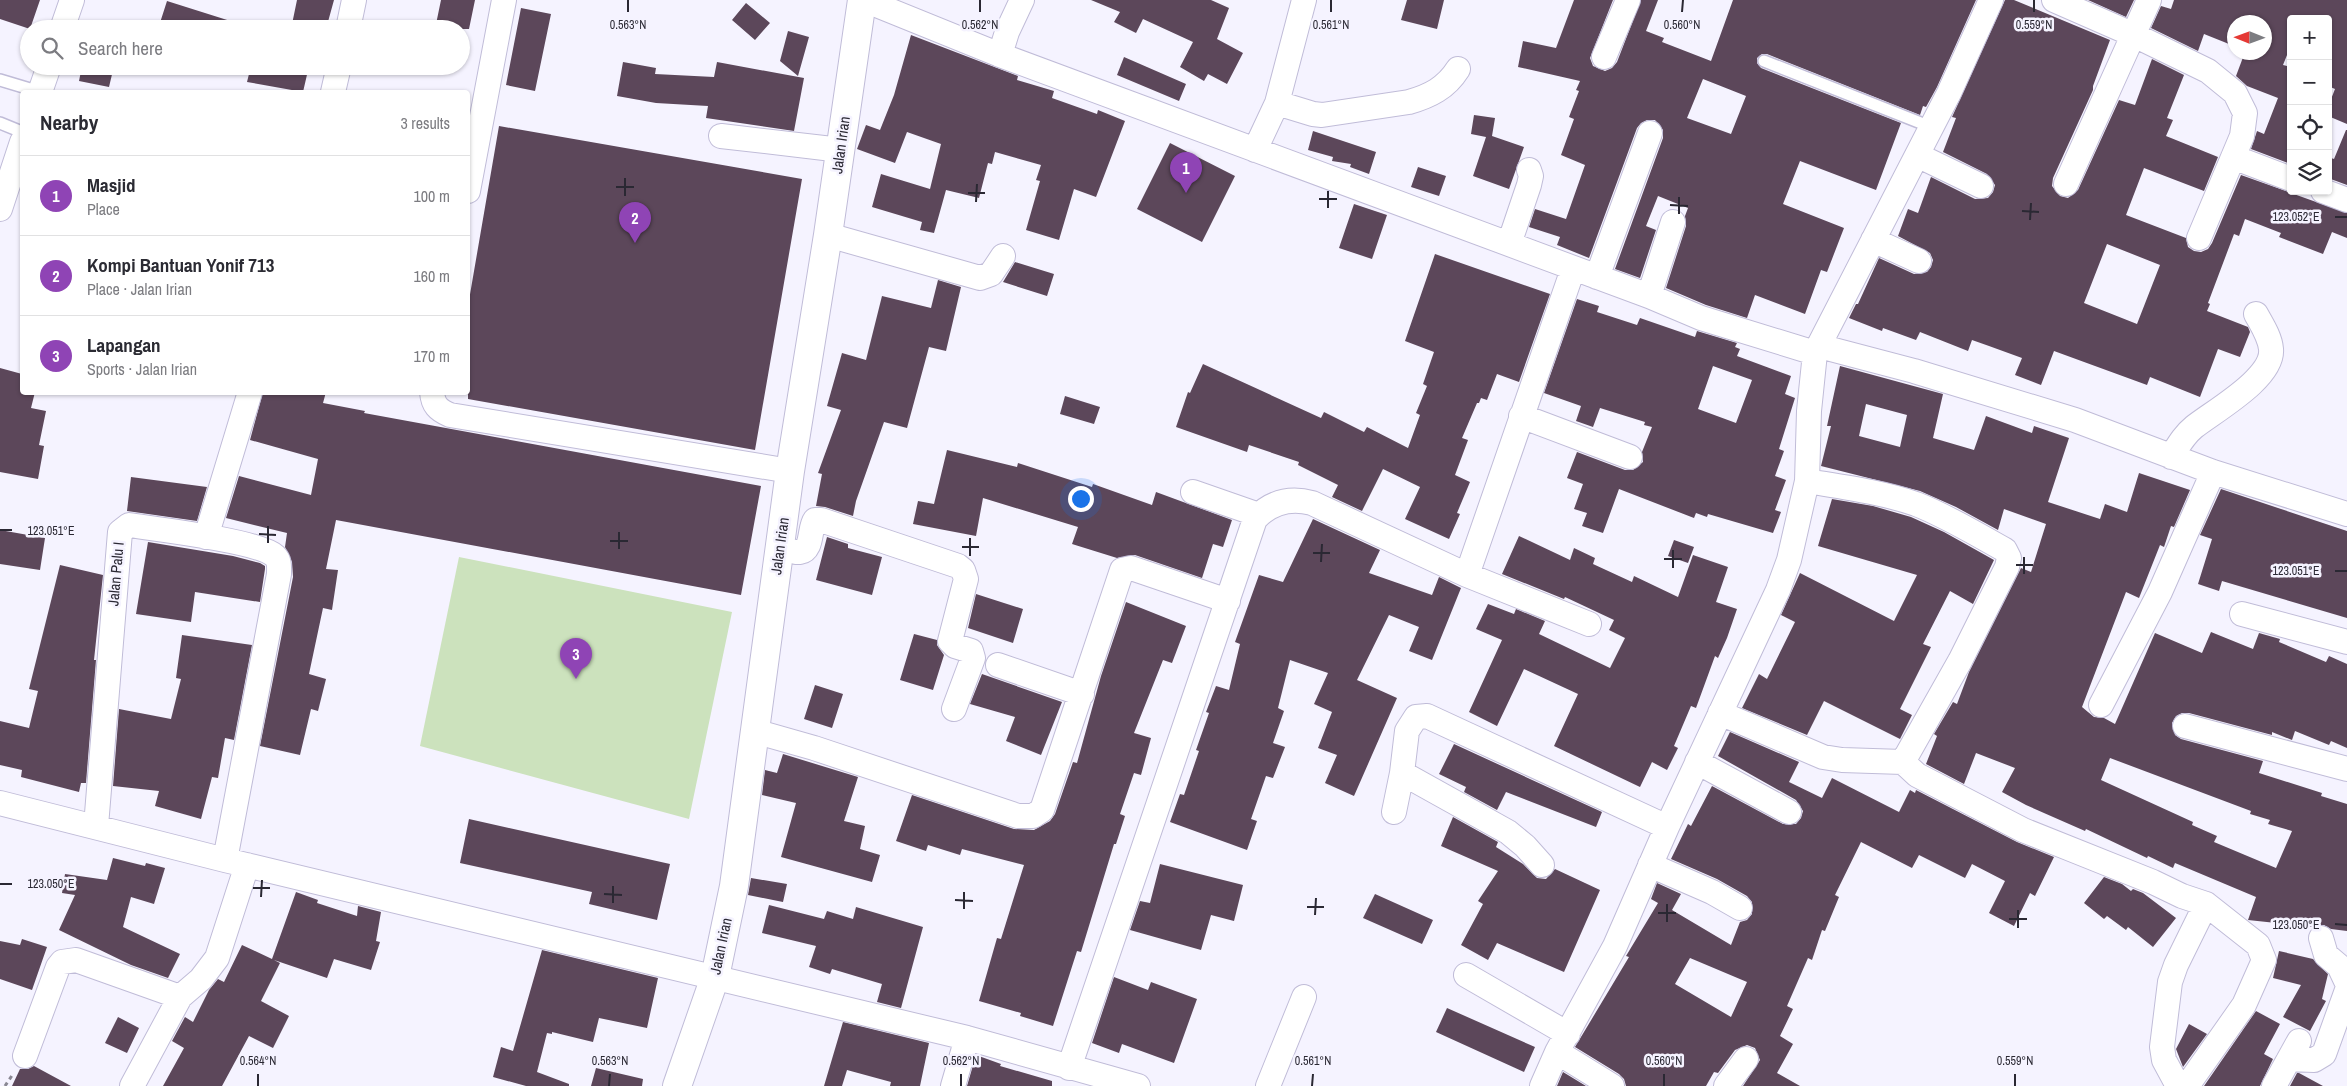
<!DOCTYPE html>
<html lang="en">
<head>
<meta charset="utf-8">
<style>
  body { margin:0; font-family:"Archivo Narrow",sans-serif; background:#f7f7f7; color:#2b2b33 }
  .controls { position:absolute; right:15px; top:15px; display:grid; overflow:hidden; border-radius:5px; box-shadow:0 1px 4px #0004 }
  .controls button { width:45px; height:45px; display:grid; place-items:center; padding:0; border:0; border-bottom:1px solid #e1e1e2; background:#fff; color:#2b2b33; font:25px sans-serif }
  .compass { position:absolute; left:2227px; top:15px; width:45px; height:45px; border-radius:50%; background:#fff; box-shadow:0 1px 4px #0004; rotate:271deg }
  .you { position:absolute; left:1080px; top:498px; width:18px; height:18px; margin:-12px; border:4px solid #fff; border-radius:50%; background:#1a73e8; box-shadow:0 0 0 8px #1a73e833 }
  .badge { display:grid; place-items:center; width:32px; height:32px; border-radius:50%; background:#8f44b5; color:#fff; font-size:16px; font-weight:700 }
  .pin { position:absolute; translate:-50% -41px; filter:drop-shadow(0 1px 2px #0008) }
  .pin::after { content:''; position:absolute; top:26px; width:18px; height:15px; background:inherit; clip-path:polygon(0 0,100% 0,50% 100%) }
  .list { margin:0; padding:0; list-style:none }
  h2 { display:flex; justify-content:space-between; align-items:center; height:65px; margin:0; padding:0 20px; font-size:21px }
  h2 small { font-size:16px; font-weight:400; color:#7c7c81 }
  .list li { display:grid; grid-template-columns:32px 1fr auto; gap:15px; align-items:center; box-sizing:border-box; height:80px; padding:0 20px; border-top:1px solid #e1e1e2 }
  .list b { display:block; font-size:19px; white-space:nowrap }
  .list p { margin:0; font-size:16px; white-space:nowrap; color:#7c7c81 }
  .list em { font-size:16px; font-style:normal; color:#7c7c81 }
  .icon { flex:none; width:28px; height:28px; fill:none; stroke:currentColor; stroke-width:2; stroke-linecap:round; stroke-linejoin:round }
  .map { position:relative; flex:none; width:2347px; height:1086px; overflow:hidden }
  .search { position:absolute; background:#fff; box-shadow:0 1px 4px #0004; left:20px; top:20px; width:450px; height:55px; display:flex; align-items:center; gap:12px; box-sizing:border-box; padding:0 18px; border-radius:28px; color:#7c7c81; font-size:19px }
  .panel { position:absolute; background:#fff; box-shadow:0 1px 4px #0004; left:20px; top:90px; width:450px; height:305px; border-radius:5px }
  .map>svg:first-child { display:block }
  .grass { fill:#cce2bd }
  .building { fill:#5c475a; fill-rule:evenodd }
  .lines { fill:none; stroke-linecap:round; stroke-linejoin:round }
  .lane-casing { stroke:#c0bcd8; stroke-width:14 }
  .street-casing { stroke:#c0bcd8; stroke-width:26 }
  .secondary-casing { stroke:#c0bcd8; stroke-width:30 }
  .path { stroke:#8a8893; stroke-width:3; stroke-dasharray:4 4; stroke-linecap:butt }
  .lane { stroke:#fff; stroke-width:11 }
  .street { stroke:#fff; stroke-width:24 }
  .secondary { stroke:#fff; stroke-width:28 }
  .ticks { fill:none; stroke:#2a2833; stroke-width:2 }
  .labels { text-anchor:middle; stroke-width:5; stroke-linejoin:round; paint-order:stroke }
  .street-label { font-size:15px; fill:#2a2833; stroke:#f5f3ff }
  .ticks-label { font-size:12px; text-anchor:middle; fill:#2a2833; stroke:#f5f3ff; stroke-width:5; stroke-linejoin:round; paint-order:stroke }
</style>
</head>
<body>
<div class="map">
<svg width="2347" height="1086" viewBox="0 0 2347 1086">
  <rect width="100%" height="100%" fill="#f5f3ff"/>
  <path class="grass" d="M459,557l273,55 -43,207 -269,-73z"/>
  <path class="building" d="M0,0h40l-10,29 -30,-10z
    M297,0h37l-8,29h-35z
    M441,0h34l-6,29h-34z
    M1091,0h120l18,8 -12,31 26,14 -16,31 -19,-10 -4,7 -24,-14 13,-25 -50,-23 -7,14 -22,-11 6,-10z
    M1407,0h37l-7,29 -36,-9z
    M1574,0h39l-23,58 3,8 12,5 7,-3 5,-6 24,-62h17l-12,31 18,7 -2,4 49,19 22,-61h243l-39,87 -11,20 -3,-1 -3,9 -153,-61h-5l-5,4v5l4,5 140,55 -25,67 -76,-29 -17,43 61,24 -17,44 -6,-2 -16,44 -50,-19 -8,23 -41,-13 -40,-17 20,-62 -1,-10 3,-8 -30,-12 -12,30 10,4 -16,48 -25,-9 48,-131v-8l-8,-10h-8l-6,3 -4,5 -48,130 -32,-13 3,-8 -31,-10 6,-18 31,10 19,-54 -24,-10 13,-36 -5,-2 10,-26 -3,-1 4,-9 -62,-14 5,-26 33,7zM1703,79l43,17 -15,38 -44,-16z
    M2005,0h9l96,40 -17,46v4l-40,88 -1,8 8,10 8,2 10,-8 41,-90 16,5 17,-46 32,16 -17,43 6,2 -7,16 52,21 -14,34 -60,-23 -18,47 60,23 2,9 6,4 7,1 7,-3 4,-6 29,-68 106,38v25l-15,-6 -9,22 -44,-17 2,-4 -36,-14 -6,17 -5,-2 -26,69 2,1 -3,7 41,16 2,5 -10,25 -22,-8 -18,48 -50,-20 -3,8 -93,-34 -13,34 -26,-10 7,-17 -33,-12 -17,-6 -4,11 -48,-19 -4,8 -33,-12 -1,3 -33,-13 7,-14h2l21,-46 35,16 13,-2 4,-5 2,-7 -3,-7 -32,-17 10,-27 10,4 13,-36 44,22 13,-1 5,-6 2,-7 -8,-11 -44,-22 13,-34 -4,-1zM2107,244l53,21 -23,59 -53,-21z
    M2088,0h46l-8,17z
    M2174,0h173v124l-19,-8v-9l7,-18 -7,-3v-67h-37v26l-8,20 8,2v97l-40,-15 6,-18 7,3 14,-36 -31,-12 -11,-10 9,-24h19v-30h-30v24l-30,-12 -6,17 -47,-23 10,-22 10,3z
    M167,1l76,24 -1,4h-84z
    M746,3l24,20 -15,17 -23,-20z
    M521,8l30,6 -16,77 -29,-6z
    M788,31l21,6 -11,39 -18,-15z
    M911,35l107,41 -1,4 37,11 -2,7 45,16 1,-4 27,11 -29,76 -22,-8 -15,51 -33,-10 14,-49 -4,-1 5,-15 -46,-13 -3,12 -4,-1 -9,35 -33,-8 -12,43 -14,-3 2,-8 -50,-15 9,-33 49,15 11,-45 -34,-12 -12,31 -38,-14 9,-24 14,5 14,-35z
    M1124,57l62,27 -7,17 -62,-26z
    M623,62l33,6 -1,6 59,3 3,-15 87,16 -10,53 -88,-13 2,-12 -52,-3 -39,-7z
    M82,66h32l-5,21 -30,-6z
    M251,66h58l-6,26 -56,-10z
    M1474,115l21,3 -3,18 32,11 -15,42 -36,-13 13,-39 -15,-3z
    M499,126l303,53 -47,271 -287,-51v-93z
    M2346,130h1v55l-19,-7v-21l6,2z
    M1313,131l63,21 -7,22 -19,-7 1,-3 -19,-3 1,-4 -25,-7z
    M1170,143l65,33 -33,66 -65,-33z
    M1418,167l28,9 -7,20 -28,-9z
    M1354,204l33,11 -15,44 -33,-11z
    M1435,254l115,40 -31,88 -22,-8 -10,26 -6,-2 -2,5h-2l-15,35 6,2 -13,35 15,7 -13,31 3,1 -11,25 -44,-20 15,-32 -37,-18 -21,42 -30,-14 6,-12 -40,-20 1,-3 -50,-17 -2,7 -71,-25 12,-35 2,1 13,-29 118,54 3,-6 40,20 3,-5 41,21 12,-33 -4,-2 11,-27 -4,-2 11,-32 -29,-11z
    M1015,262l39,12 -7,22 -44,-14z
    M938,280l23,7 -15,64 -17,-4 -22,81 -23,-6 -28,79 -3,15 -28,-9 -9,-1 6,-32 -4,-1 23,-63 -14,-4 15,-53 24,7 16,-64 49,12z
    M1577,299l22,7 -2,6 40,13 3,-7 55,19 2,-6 40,12 -2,4 5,2 -3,7 54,20 -6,18 10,4 -16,51 5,2 -9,25 11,4 -11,30 6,2 -8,21 -65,-19 -1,3 -11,-4 -2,5 -75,-29 -16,44 -21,-7 5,-13 -13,-4 9,-25 -16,-6 10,-26 48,18h8l10,-8 -1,-10 10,-25 -8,-2 1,-3 -45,-14 -7,19 -17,-6 5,-15 -37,-13zM1713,366l39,14 -16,43 -38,-14z
    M1840,366l103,28 -10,44 41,12 12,-34 46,17 2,-7 35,12 -21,64 52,17 5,-15 22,8 12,-39 51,17 -16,37 -3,-1 -7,21 -4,-2 -21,53 -13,-6 -44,115 12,10 10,1 11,6 40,-91 47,20 9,-21 42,17 6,-16 21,6 -1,3 47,20 3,-6 18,8v84l-16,-7 -2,4 -34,-14 -3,9 -20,-8v3l-83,-22h-7l-6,3 -4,7 3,12 6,4 82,22 -4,12 63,20 -1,3 26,8v127l-16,-2 -7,-4 -11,2 -65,-7 8,-23 -81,-34 -2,5 -25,-12 -1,2 -61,-29 -1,2 -59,-26 -24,-13 13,-24 -39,-15 -12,31 -38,-20 11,-28 -3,-2 19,-32 4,2 12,-32 52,-104 10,4 15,-48 -42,-15 -6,21 -42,-23 -36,-16 -99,-25 10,-40h-4zM1866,404l41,11 -7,32 -41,-11zM2110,758l141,53 -1,3 20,6 -2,4 24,7 -16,37 -62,-26 3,-6 -25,-11 1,-3 -92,-42z
    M0,368l22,6v18h13l-4,16 15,3 -7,34 5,1 -6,33 -38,-7z
    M263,392h63l-3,11 42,8 -1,2 397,73 -20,109 -405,-75 -10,49 12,1 -6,40 -9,-2 -14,66 17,5 -8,32 -7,-2 -11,46 -40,-9 33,-169 -1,-15 -7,-15 2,-14 -61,-15 13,-42 72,19 7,-36 -68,-19z
    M1065,396l35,11 -6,17 -34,-10z
    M947,450l70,17 1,-4 74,24 1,-3 59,21 4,-13 76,28 -9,27 -10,-3 -11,34 -67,-23 -18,3 -45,-14 6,-17 -95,-29 -7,38 -63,-12 5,-23 16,3z
    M131,477l76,10 -10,34 -70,-10z
    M2221,489l126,42v87l-125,-37 -3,10 -21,-7 14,-45 -12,-4z
    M1832,499l41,7 38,11 33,15 50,28 -21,44 -23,-13 -27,53 8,3 -31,62 12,6 -12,24 -76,-38 -17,34 -65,-27 17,-34 8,5 28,-57 -14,-7 19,-42 94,48 23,-46 -99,-29z
    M1313,519l67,31 -11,23 63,22 7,-18 22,11 -29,72 -23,-9 10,-24 -30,-12 -32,65 40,18 -43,98 -29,-13 12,-28 -19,-7 14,-36 -18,-8 14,-31 -38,-13 -12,48 6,3 -11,32 12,4 -12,31 -7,-2 -15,43 6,2 -10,29 -77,-28 10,-28 4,1 15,-44 -3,-1 13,-37 -3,-1 10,-26 13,4 11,-46 -5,-2 24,-67 24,7z
    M0,530l45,8 -5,32 -40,-6z
    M1519,536l51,24 4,-12 21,10 -2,6 39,18 2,-6 44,21 15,-42 35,12 -12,35 21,7 -10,29 -9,20 -3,-2 -19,52 -5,-2 -17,40 4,2 -11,22 -15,-8 -12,25 -86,-41 24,-52 -54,-25 -27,57 -28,-14 33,-72 -26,-11 12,-25 26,10 2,-5 29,12 -6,13 71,34 15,-30 -16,-8 5,-10 -49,-23 -1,2 -62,-25z
    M827,537l21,7v4l34,9 -10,38 -56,-15z
    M1674,540l20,7 -6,16 -20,-7z
    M148,542l85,14 27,7 5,3v3l-5,33 -65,-10 -4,30 -55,-8z
    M60,565l43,10 -9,85h2l-10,123h-5l-2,9 -58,-15 1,-7 -22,-5v-44l29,7 9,-37 -9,-2z
    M976,594l47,15 -10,34 -45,-15z
    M1126,602l60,24 -14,37 -9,-3 -29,73 17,5 -10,37 -7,-2 -14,41 5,2 -9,28h-2l-33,108 -4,-1 -24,75 -33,-10 1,-3 -42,-12 18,-63 4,1 23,-74 -62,-16 -2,6 -32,-10 -2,6 -30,-10 16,-46 102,34 20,1 16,-9 5,-7 18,-52 4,1 24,-87z
    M914,634l23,6v5l7,10 -11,35 -33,-10z
    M182,635l70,10 -18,95 -9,-2 -7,40 -6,-1 -11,42 -46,-13 4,-15 -46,-5 6,-77 52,10 10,-40 -5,-1z
    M982,674l80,28 -21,53 -35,-14 9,-24 -45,-13z
    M815,685l28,9 -11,34 -28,-9z
    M1730,732l69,30 -10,20 33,16 10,-20 67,34 11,-22 5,3 1,-3 101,52 37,15 -19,39 -5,-3 -16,33 -25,-13 16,-32 -33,-17 -7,14 -46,-23 -7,13 -51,-26 -26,53 4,2 -14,34 -3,-1 -10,30 -4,-2 -21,48 6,3 -13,27 13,8 -16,29 23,13h-57l17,-26 -5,-12 -8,-3 -12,5 -17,23 -4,-1 -8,14h-80l-2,-7 -5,-5 -44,-27 54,-90 -3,-1 32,-53 -7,-4 6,-16 24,11 -9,16 59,35 9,-23 7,-2 5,-6v-12l-5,-6 -30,-17 -46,-20 17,-35 3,2 21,-40 71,38h13l5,-6 2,-7 -7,-11 -78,-44zM1690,958l57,24 -16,35 -56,-33z
    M1454,744l148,68 -6,15 -90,-35 -9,18 -33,-18 2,-5 -27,-13z
    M783,754l75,23 -14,44 21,5 -5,23 20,6 -8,27 -91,-25 15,-54 -34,-8 3,-25 12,3z
    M1453,817l45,25 -2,5 27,17 14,14 9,1 9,-10 45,21 -36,82 -67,-29 -9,17 -27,-15 22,-41 -5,-3 20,-30 -57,-25z
    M469,819l201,45 -13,56 -68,-16 3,-12 -132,-29z
    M113,858l32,8 1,-3 19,5 -11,36 -23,-7 -8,30 57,27 -12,24 -37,-13 -72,-35 16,-35 -13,-2 3,-19 42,6z
    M1160,864l83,21 -9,36 -23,-6 -10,35 -71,-20 10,-29 10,2z
    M2104,877l18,7 9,7 2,-2 10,4 33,25 -23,29 -25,-20 -2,3 -19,-14 -3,3 -20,-16z
    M751,878l36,6 -4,18 -35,-7z
    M296,892l22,8 -1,3 40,13 1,-10 23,6 -5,29 4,1 -9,28 -37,-11 -7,19 -53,-18 6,3 -19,38 28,15 -16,32 -24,-12 -27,50h-59l21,-38 -12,-7 13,-24 8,5 16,-32 9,-11 6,3 18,-37 30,14z
    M1375,894l58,26 -11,24 -59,-26z
    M769,905l55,14 3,-8 26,8 3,-12 67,20 -22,81 -24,-6 5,-18 -50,-15 -2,5 -21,-7 7,-21 -54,-13z
    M22,939l25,8 -15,43 -32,-11v-38l20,4z
    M542,950l116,28 -11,50 -48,-10 -6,24 -41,-10v2l-5,-1 -10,39 32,12v2h-43l-33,-9 8,-30 12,4z
    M2279,951l34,8 15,15 -6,25 4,2 -16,30 -27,-14 18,-32 -28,-7z
    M1114,977l34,13 3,-8 46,17 -23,64 -52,-19 -3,9 -27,-10z
    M1447,1008l88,39 -11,25 -88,-40z
    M2256,1011l24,13 -16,30 9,5 -13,27h-56z
    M118,1017l21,11 -12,25 -22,-10z
    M843,1022l86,21 -9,43h-30l1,-4 -44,-12 -5,16h-18z
    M2189,1024l18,10 -24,33 -7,-18z
    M976,1055l25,9 -1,2 52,15v5h-85z
    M34,1066l37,20h-59l8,-17h8z
    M596,1068l47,11 -1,7h-51z
    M1563,1072l23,14h-29z
    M2297,1073h2l24,13h-33z"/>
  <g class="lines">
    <g class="lane-casing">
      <path id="lane" d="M1764,61l167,66
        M0,80l40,12
        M0,123l22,9"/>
    </g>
    <g class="street-casing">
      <path id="street" d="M864,0l136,55 649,241 52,22 114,35
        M2054,0l80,35 74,36 27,22 10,20 -3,23 -43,102
        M62,29l10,-29
        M348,29l6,-29
        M1000,55l7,-23 15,-32
        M1604,57l24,-57
        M40,92l9,-26
        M333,92l6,-26
        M1277,103l36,11 9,1 87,-13c21,-6 37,-14 49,-33
        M721,136l120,14
        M1255,150l22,-47 27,-103
        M1917,155l64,31
        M2233,157l58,22
        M2066,184l83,-184
        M468,191l36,-191
        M2323,191l24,9
        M0,209l22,-67
        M828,235l152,43 11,-4 12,-18
        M1873,240l46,21
        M1509,244l20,-59 2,-9 -2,-6
        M1597,277l53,-144
        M1649,296l24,-74
        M1819,346l95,25 161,49 138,52 134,42
        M432,392c1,13 6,18 18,23l340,56
        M1521,416l109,41
        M2171,457c7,-11 13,-22 23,-30 20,-16 80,-49 77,-78 -1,-12 -9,-24 -15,-35
        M1807,481c36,6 75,11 109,23 31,12 60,30 89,46l4,8 -2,9 -47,94 -57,101
        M1193,492l66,23
        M206,537l44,-145
        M779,548c6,1 15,5 21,4 13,-2 9,-24 15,-32h6l137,46 5,4 3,9 -16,62 5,5 16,5 2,7 -19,51
        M1467,575l106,-306
        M2242,614l105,28
        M998,665l84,29
        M2101,705l59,-113 53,-120
        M1720,713l103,44 19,3 61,2 14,13 106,55 130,52 29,14 24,8 52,41 6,15 -20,45 -57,81
        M2185,726l162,43
        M754,731l60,17 204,68h15l9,-6 80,-240 9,-2 97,33
        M1697,762l92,50
        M1402,773l106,59 17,14 17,19
        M0,803l225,57 742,178 171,48
        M1394,812l8,-39 5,-42 9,-14 11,-1 240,111
        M96,826l24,-294 9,-7c27,4 130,16 146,31 5,5 4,11 4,18l-54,286
        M1650,865l62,27 28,16
        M2321,938l5,17 13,11 8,17
        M1466,975l102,59
        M1557,1052l55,34
        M25,1056l33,-89 4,-5 14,-2 104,37
        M2289,1059l25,1 10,-6 23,-64
        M1069,1068l186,-549c16,-17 35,-22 57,-16l155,72 122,49
        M132,1086l48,-89 21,-18 16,-21 30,-93
        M953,1086l14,-48
        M1268,1086l36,-89
        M1542,1086l15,-34 58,-106 52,-119 111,-237 11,-30 18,-79 2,-70 6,-58 134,-260 42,-93
        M1726,1086l20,-27
        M2178,1086l-14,-26 -2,-13 8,-65 6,-17 30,-61
        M2274,1086l25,-45"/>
    </g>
    <g class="secondary-casing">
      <path id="secondary" d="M677,1086l38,-109 19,-91 56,-415 38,-236 34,-235"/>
    </g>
    <path class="path" d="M5,1086l8,-12"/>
    <use href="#lane" class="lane"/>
    <use href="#street" class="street"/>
    <use href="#secondary" class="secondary"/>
  </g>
  <path class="ticks" d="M628,12v-12M980,12v-12M1331,12v-12M1682,12l1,-12M2034,12v-12M616,187h18M968,193h17M625,196v-18M1319,199h18M976,202l1,-18M1670,205l18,1M1328,208v-17M2022,211l17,1M1679,214v-17M2335,217h12M2030,220l1,-17M0,530h12M259,534l17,1M610,541h18M268,543v-17M962,547h17M619,549v-17M1313,553h17M970,556v-18M1664,559h18M1321,562l1,-18M2016,565h17M1673,568v-18M2335,571h12M2024,574v-17M0,884h12M253,888h17M604,894l18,1M261,897l1,-17M955,900l18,1M613,903v-17M1307,907h17M964,909v-17M1658,913h18M1315,915l1,-17M2009,919h18M1667,922v-18M2335,924l12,1M2018,928v-18M258,1086v-12M609,1086l1,-12M961,1086v-12M1312,1086l1,-12M1664,1086v-12M2015,1086v-12"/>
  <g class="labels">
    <g class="street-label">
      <text transform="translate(841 145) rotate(-82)" y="5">Jalan Irian</text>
      <text transform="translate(780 546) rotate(-82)" y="5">Jalan Irian</text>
      <text transform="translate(116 574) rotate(-85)" y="5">Jalan Palu I</text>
      <text transform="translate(721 946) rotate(-78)" y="5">Jalan Irian</text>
    </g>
  </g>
  <g class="ticks-label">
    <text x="628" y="29">0.563°N</text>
    <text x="980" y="29">0.562°N</text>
    <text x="1331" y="29">0.561°N</text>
    <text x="1682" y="29">0.560°N</text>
    <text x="2034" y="29">0.559°N</text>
    <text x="2296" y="221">123.052°E</text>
    <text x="51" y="535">123.051°E</text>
    <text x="2296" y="575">123.051°E</text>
    <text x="51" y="888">123.050°E</text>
    <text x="2296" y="929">123.050°E</text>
    <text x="258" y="1065">0.564°N</text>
    <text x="610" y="1065">0.563°N</text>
    <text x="961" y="1065">0.562°N</text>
    <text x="1313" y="1065">0.561°N</text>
    <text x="1664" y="1065">0.560°N</text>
    <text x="2015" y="1065">0.559°N</text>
  </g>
</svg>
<div class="controls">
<button>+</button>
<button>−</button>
<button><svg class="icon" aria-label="locate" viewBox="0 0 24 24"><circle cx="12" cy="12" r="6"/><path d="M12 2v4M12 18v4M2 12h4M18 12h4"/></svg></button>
<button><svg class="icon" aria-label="layers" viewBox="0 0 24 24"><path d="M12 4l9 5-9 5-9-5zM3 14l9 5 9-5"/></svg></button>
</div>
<svg class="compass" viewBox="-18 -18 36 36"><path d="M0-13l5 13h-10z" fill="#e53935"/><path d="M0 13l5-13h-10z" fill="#7c7c81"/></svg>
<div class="you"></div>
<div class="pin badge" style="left:1186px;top:193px">1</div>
<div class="pin badge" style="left:635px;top:243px">2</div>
<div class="pin badge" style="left:576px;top:679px">3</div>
<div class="search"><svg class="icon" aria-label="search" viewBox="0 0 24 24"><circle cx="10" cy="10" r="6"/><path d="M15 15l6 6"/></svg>Search here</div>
<section class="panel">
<h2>Nearby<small>3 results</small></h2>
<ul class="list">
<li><span class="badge">1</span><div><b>Masjid</b><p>Place</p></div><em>100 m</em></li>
<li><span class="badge">2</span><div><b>Kompi Bantuan Yonif 713</b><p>Place · Jalan Irian</p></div><em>160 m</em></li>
<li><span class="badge">3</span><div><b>Lapangan</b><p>Sports · Jalan Irian</p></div><em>170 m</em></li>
</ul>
</section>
</div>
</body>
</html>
